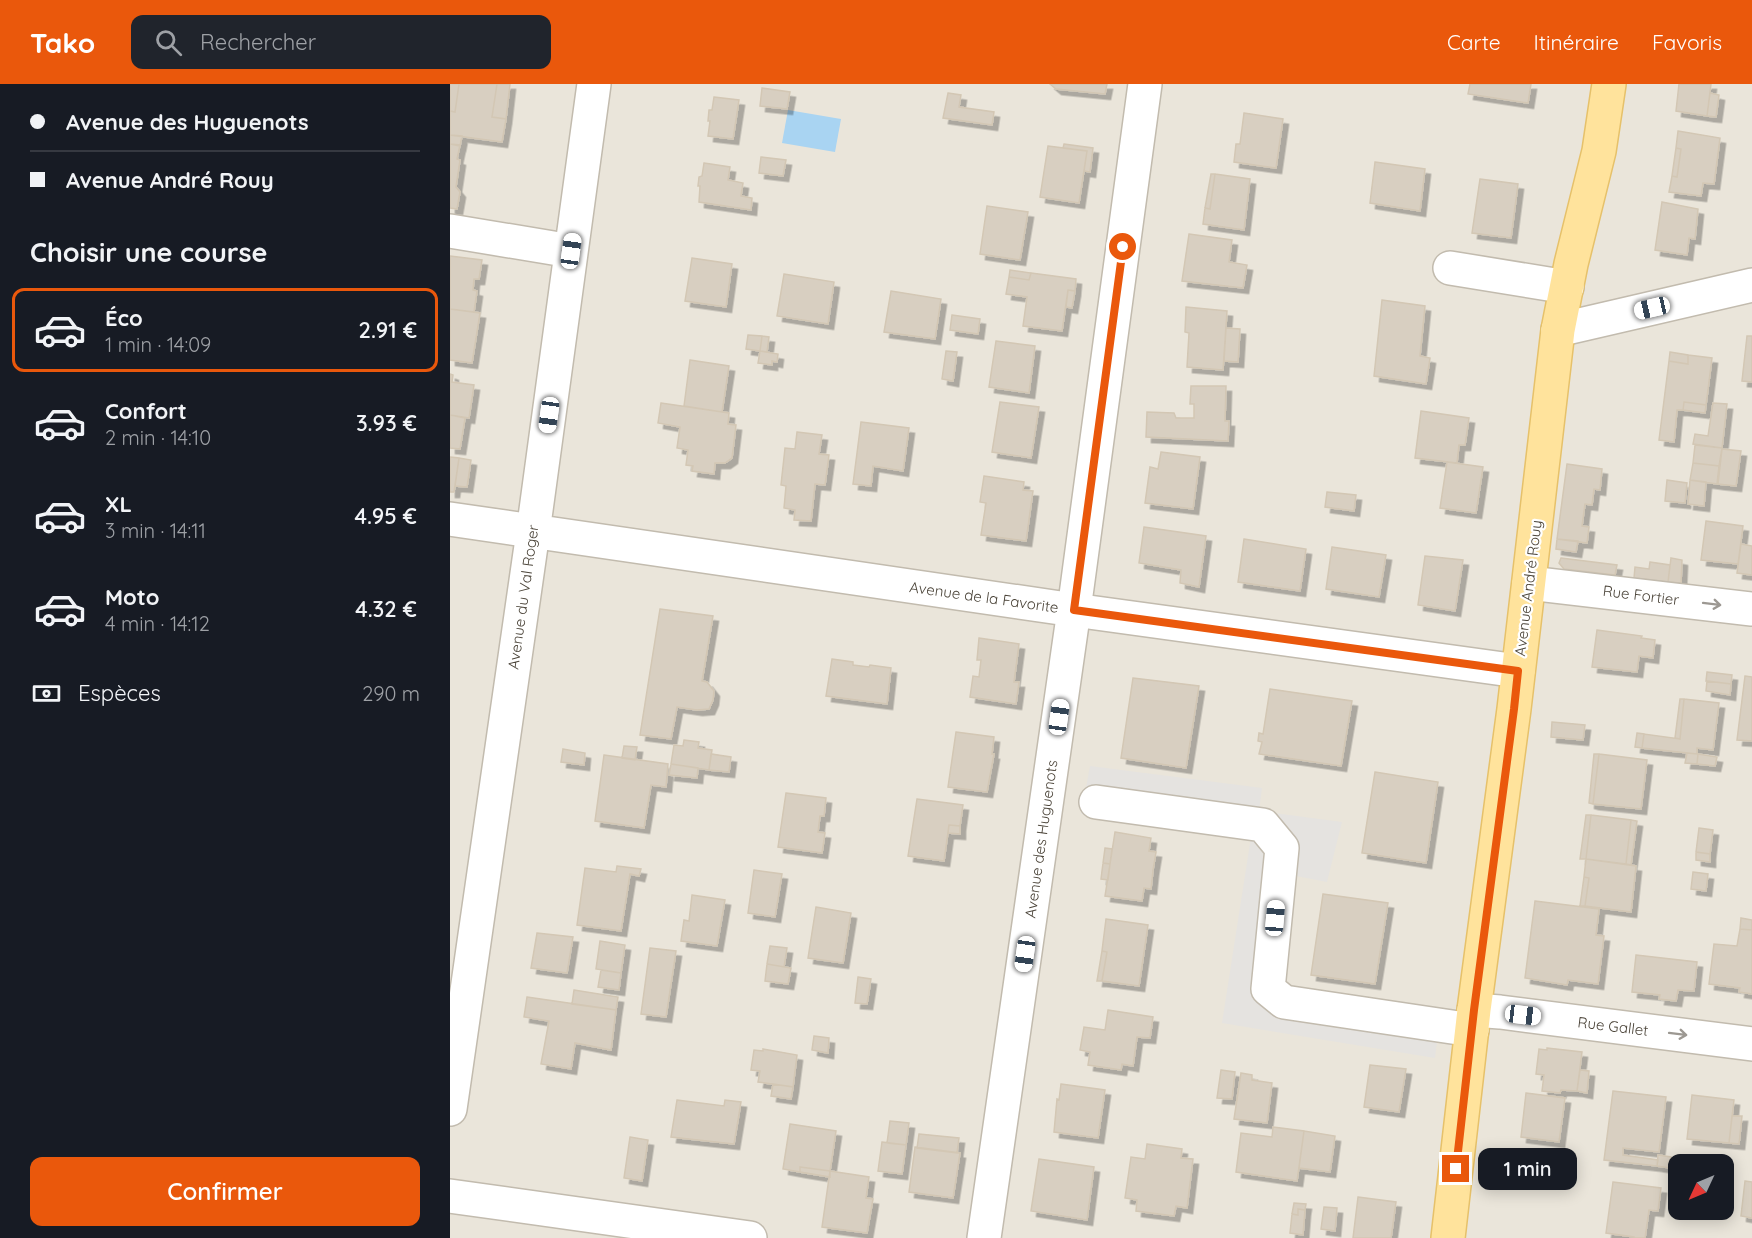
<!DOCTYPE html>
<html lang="fr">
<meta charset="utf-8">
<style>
:root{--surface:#171b24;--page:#20242c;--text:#f1f3f6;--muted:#9ea1a6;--line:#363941;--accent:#ea580c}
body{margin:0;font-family:Quicksand,sans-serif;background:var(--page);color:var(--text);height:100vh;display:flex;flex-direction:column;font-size:22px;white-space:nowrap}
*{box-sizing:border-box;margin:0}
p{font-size:20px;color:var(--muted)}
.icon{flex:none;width:33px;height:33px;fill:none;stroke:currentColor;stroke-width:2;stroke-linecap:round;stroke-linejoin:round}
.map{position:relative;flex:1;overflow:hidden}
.drawer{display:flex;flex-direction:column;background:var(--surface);width:450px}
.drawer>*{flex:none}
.hud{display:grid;align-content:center;height:132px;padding:0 30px;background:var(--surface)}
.needle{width:39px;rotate:226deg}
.buttons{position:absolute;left:1218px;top:1070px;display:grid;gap:12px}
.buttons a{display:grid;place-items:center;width:66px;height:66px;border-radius:12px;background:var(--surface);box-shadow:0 3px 15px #0003;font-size:30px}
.end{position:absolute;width:27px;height:27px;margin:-14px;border:8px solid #ea580c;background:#fff;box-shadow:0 0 0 3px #fff}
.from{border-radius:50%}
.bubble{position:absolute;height:42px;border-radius:12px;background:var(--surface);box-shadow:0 3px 15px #0003;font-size:20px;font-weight:600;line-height:42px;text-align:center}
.car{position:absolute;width:18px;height:36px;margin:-18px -9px;border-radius:8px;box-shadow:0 0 4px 2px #0007;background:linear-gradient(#fff 24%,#345 0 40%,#fff 0 76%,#345 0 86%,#fff 0)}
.hud b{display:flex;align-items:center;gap:21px;height:57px;font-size:22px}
.hud b+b{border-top:2px solid var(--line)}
.hud i{width:15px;height:15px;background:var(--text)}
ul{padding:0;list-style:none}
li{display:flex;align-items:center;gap:18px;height:84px;margin:0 12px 9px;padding:0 18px;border:3px solid transparent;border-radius:12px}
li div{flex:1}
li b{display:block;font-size:22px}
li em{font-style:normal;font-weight:600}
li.selected{border-color:var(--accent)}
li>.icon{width:54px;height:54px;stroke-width:1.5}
h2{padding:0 30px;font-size:27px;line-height:72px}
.pay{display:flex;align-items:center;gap:15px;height:66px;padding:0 30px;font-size:22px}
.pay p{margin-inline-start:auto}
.action{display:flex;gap:12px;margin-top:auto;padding:12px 30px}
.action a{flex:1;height:69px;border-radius:12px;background:var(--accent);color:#fff;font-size:24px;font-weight:600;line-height:69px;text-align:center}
header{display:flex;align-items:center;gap:36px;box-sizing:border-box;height:84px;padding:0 30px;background:var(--accent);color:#fff}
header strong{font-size:28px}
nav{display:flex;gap:33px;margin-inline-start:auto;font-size:21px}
.search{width:420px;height:54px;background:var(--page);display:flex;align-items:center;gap:15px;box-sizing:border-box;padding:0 21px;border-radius:12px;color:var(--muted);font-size:22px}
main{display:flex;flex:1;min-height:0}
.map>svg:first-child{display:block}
.residential{fill:#eae5da;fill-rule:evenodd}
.parking{fill:#e5e3e0}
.water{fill:#a9d4f2}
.building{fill:#d8cfc1;stroke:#d3c7b4;stroke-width:1.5;filter:url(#shadow)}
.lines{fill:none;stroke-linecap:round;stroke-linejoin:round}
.minor-casing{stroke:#c2bbae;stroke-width:36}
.major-casing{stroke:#e6c16a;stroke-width:36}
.minor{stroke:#fff;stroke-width:33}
.major{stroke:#ffe39c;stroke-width:33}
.oneway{stroke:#9c9892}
.route{stroke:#ea580c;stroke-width:8}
.labels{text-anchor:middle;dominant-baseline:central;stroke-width:4.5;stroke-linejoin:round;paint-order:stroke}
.street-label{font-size:15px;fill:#4b4439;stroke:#fff}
</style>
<header>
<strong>Tako</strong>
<div class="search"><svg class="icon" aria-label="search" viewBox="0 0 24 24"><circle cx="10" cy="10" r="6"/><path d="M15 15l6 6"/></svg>Rechercher</div>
<nav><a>Carte</a><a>Itinéraire</a><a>Favoris</a></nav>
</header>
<main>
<section class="drawer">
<div class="hud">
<b><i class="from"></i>Avenue des Huguenots</b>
<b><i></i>Avenue André Rouy</b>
</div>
<h2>Choisir une course</h2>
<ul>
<li class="selected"><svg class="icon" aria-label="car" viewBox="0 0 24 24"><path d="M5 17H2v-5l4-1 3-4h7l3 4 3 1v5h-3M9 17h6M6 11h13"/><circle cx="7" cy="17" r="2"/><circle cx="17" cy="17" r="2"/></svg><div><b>Éco</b><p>1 min · 14:09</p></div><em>2.91 €</em></li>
<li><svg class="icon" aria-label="car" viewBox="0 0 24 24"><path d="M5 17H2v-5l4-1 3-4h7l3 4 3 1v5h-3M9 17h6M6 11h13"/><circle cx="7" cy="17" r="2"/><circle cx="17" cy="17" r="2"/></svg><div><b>Confort</b><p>2 min · 14:10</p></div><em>3.93 €</em></li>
<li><svg class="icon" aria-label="car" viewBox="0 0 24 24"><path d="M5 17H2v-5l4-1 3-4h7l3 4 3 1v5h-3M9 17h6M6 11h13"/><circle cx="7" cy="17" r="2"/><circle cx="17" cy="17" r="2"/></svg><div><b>XL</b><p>3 min · 14:11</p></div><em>4.95 €</em></li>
<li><svg class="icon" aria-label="car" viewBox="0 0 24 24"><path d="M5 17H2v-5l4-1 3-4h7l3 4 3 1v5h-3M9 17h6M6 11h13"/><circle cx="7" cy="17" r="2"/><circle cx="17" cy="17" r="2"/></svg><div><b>Moto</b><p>4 min · 14:12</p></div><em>4.32 €</em></li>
</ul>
<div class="pay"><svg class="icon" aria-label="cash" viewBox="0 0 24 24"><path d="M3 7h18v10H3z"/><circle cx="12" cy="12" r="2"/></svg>Espèces<p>290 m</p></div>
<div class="action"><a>Confirmer</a></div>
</section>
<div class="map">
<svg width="1302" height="1154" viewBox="0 0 1302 1154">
<defs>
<filter id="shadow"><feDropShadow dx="5.5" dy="5.5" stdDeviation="0" flood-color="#0004"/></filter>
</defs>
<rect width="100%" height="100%" fill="#f6f3ec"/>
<path class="residential" d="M0 0H1302V1154H0ZM1228 1080H1274V1125H1228Z"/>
<path class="parking" d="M640 682 812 704 809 727 892 738 877 798 846 792 832 900 991 925 985 974 772 939 801 753 631 730Z"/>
<path class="water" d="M338 26 391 35 385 68 332 59Z"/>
<path class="building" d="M0 0H9L5 28 0 27Z
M9 0H47L42 33 56 35 52 58 0 51V27L5 28Z
M47 0H60L56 35 42 33Z
M600 0H657L655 10 606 5Z
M1020 0H1081L1078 19 1018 10Z
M1229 0H1261L1257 32 1226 27Z
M312 4 340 8 337 25 310 22Z
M498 9 511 11 509 23 544 28 542 41 493 34Z
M1260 9 1269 11 1266 33 1257 32Z
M264 13 289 16 283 55 258 52 260 37H258L259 26H262Z
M794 29 833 35 826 84 784 78 786 60H790Z
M1228 47 1270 54 1264 100 1253 99 1251 112 1219 108 1222 92 1227 93 1231 65 1226 64Z
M0 51 12 52 10 62 0 60Z
M0 60 10 61 7 75 10 76 6 103 10 108 7 125 0 124Z
M614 60 643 64 640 88 634 87 637 67 613 64Z
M598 62 637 67 629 119 590 113Z
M1226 64 1231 65 1227 93 1222 92Z
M311 73 336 76 333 92 309 89Z
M925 78 975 85 970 127 920 119Z
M254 79 280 83 278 96 293 99 291 112 302 114 301 126 249 118 250 102H248L249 93 252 92Z
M761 90H765L760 125 755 124Z
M765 90 800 95 794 146 753 140 755 124 760 125Z
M1030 95 1068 100 1061 154 1022 149Z
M1212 118 1248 125 1245 155 1239 154 1237 171 1205 166Z
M537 122 578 128 570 176 530 170Z
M739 150 782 156 779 178 797 181 793 204 732 197Z
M0 172 32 176 29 195H24L23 206 27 207 24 228 0 225Z
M242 174 282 180 276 223 235 217Z
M560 186 581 189 579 196 559 193Z
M581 189 626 195 625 207 618 206 612 247 573 242 577 213 556 210 559 193 579 196Z
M334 190 384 198 378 240 327 232Z
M618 206 625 207 622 224 616 223Z
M441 207 491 215 485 255 434 248Z
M932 216 975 222 970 272 980 274 976 300 924 292Z
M736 223 777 227 773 286 737 283 739 249 735 248Z
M0 225 30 229 22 279 0 276Z
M502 231 530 235 528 250 500 246Z
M776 244 790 245 788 278 774 277Z
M298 251 312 252 310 267 296 265Z
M312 252 319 253 317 268 310 267Z
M1297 252H1302V298L1292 297Z
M546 257 585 262 579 309 539 303Z
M310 267 328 270 327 278 322 277V281L308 279Z
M496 267 507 268 503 297 492 295Z
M1220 268 1238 271V280L1219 277Z
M1238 271 1262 274 1256 321 1234 318 1233 326H1227L1224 358 1209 356 1219 277 1238 280Z
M240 276 279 282 272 328 234 322Z
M0 290 3 291 2 298 24 301 19 334 0 331Z
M741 302H776L775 337H779L778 357 696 353 697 328 724 329 726 334H744V320H740Z
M550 318 589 323 581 374 542 368Z
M1234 318 1256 321 1255 329 1233 326Z
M211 319 279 329 278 340 286 341 282 374 275 379H265L264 390 242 387 243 382 236 381 238 366 227 364 230 343 208 339Z
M1263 319 1277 320 1272 364 1243 360 1245 350 1258 352Z
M971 327 1019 334 1015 361H1009L1007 379 965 374Z
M0 331 15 334 10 365 0 364Z
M411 338 459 344 453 387 423 382 421 402 403 400Z
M347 348 372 351 369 370 379 371 375 401 365 400 361 437 344 436 345 426 334 424 336 402 331 401 335 364 345 365Z
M1245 361 1272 364 1269 382 1243 379Z
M1272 365 1291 367 1286 402 1268 400Z
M711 368 750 373 743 425 695 419 700 383 708 385Z
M0 373 9 374 4 408H0Z
M9 374 21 376 17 403 5 402Z
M997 378 1033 383 1026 429 990 424Z
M1243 379 1269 382 1267 400 1240 396Z
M1117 380 1152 385 1150 406 1144 405 1142 421 1135 420 1132 442 1139 443 1137 459 1107 455Z
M534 392 574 398 573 406 583 407 576 457 531 451 536 419 530 418Z
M1217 396 1237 399 1235 419 1215 417Z
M1240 396 1256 398 1254 422 1238 420Z
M877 408 906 411 904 427 875 423Z
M1256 437 1293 442 1288 480 1251 476Z
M694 443 756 452 749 503 730 499 731 486 689 479Z
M794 455 856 465 850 507 788 498Z
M1107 455 1128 457 1126 468 1106 465Z
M1291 460 1302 462V491L1287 489Z
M882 463 936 471 929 513 876 505Z
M975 472 1013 476 1005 527 968 521Z
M1111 474 1167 481 1165 491 1114 485 1109 479Z
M1221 474 1232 476 1231 499 1218 498Z
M1200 478 1220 481 1218 498 1184 494 1185 483 1199 485Z
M210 525 263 532 252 597 257 598 264 607 263 616 259 625 247 626 227 623 221 655 190 651Z
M1147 546 1192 552 1191 554 1205 556 1203 574 1189 572 1187 588 1142 583Z
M529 554 569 560 564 598H569L566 620 520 613 523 592 529 593 531 576H527Z
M382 575 403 578V581L419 583 420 581 441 584 437 620 376 612Z
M1257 588 1282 591 1281 600 1256 597Z
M1295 592 1302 593V657L1287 656Z
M683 594 749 602 736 684 671 674Z
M1257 597 1281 600 1280 611 1256 607Z
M820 605 902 617 891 682 809 670 812 658 808 657 809 649 813 650Z
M1230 615H1234L1230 655 1225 654Z
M1234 615 1269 619 1263 666 1247 664V670L1192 664 1194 650 1230 655Z
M1102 638 1135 641 1133 656 1101 653Z
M506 648 544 653 542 670H544L537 708 498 703Z
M1187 649 1194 650 1192 664 1185 663Z
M234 656 249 658 248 664 262 666 259 686 221 680 224 661 233 662Z
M174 662 187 663 185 676 172 674Z
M113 665 135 669 134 681 111 678Z
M1237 669 1248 670 1247 680 1235 679Z
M261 670 281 673 279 688 259 686Z
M1144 670H1149L1143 720 1139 719Z
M1149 670 1197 676 1191 725 1143 720Z
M1248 670 1267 673 1265 682 1247 680Z
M154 671 218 680 216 703 201 701 194 744 145 737Z
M221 680 248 684 247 694 219 691Z
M925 688 988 698 976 779 912 769Z
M336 709 376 714 374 732H370L368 748 375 749 372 769 328 763Z
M467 715 513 721 510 742 499 741 494 777 458 772Z
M1136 731H1141L1136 775H1130Z
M1141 731 1181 736 1176 780 1136 775Z
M1181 736 1187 737 1181 781 1176 780Z
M499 741 510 742V750L498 749Z
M1249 744 1263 746 1260 770 1246 768Z
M665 748 701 754 699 767 706 768 703 786 701 805 694 804 692 817 655 812Z
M655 764 662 765 660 780 653 779Z
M1246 768 1260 770V778L1246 776Z
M1136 775 1186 782 1181 828 1135 822 1139 794 1134 793Z
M653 779 660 780 658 796 651 795Z
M167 782 191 785 189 792 180 790 171 847 127 841 135 784 166 788Z
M304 786 332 790 325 833 298 829Z
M1243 788 1258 790 1256 807 1241 805Z
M1134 793 1139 794 1135 822H1130Z
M873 810 938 819 925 900 861 891Z
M242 811 275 816 267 862 231 857 234 836 239 837Z
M1085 817 1149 825 1146 851 1154 852 1148 900 1118 896 1117 901 1075 894Z
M366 823 401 829 393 879 358 874Z
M1291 834 1302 836V846L1290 845Z
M656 835 698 841 689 902 652 897 657 868 652 867Z
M1290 845 1302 846V910L1289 908 1290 904 1259 900 1264 860 1287 862Z
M87 849 123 853 117 889 81 884Z
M150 857 175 861 171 889 146 885Z
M320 862 337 864 334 883 317 880Z
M200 864 226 867 216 933 191 930Z
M652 867 657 868 652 897H647Z
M1186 871 1247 878 1244 907 1228 906 1226 917 1209 915 1210 911 1182 908Z
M317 880 341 884 338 900 315 897Z
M151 886 171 889 169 906 148 903Z
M408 893 421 895 417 920 405 919Z
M124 906 168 913 166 926 122 920Z
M77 913 166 926 161 966 125 959 121 985 91 980 99 937 74 933Z
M658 926 703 933 700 954 687 953 683 982 672 980 671 986 638 981 640 968 630 966 634 943 655 946Z
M364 952 379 954 378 969 362 966Z
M1097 964 1132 968 1127 1007 1111 1006 1110 1009 1092 1007 1094 991 1086 990 1089 965 1097 966Z
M313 965 347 971 343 1003 308 998 310 987 301 986 304 966 313 967Z
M920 981 956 985 949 1028 914 1023Z
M771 986 785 988 782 1015 767 1014Z
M1130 986 1139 987 1137 1009 1127 1007Z
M791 989 802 991V996L822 999 817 1039 784 1035Z
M323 1000 343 1003 341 1015 321 1012Z
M611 1000 655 1006 648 1054 604 1048 607 1015 609 1016Z
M1163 1007 1216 1013 1209 1068 1173 1064V1071L1208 1076 1207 1082 1154 1076Z
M1076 1009 1115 1014 1109 1058 1071 1053Z
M1242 1011 1284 1016 1279 1059 1237 1055Z
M227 1016 274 1022 275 1016 291 1018 284 1060 221 1053Z
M1282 1032H1292L1289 1060 1279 1059Z
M440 1037 459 1039 456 1061 437 1059Z
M340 1040 386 1047 380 1087 350 1083V1088L333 1085Z
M823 1043 854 1047 847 1097 786 1088 791 1049 822 1053Z
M854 1047 885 1052 880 1088 849 1084Z
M469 1050 509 1054 507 1069 467 1064Z
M180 1053 198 1056 192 1097 174 1094Z
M432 1058 456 1061 452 1090 428 1087Z
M697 1060 732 1065 731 1074 743 1075 737 1124 726 1122 724 1132 686 1127 687 1116 675 1114 681 1073 695 1075Z
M465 1063 510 1069 503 1114 459 1108Z
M1208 1071 1221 1073 1220 1084 1207 1082Z
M589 1075 644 1083 637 1136 581 1127Z
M350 1083 380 1087V1093L350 1088Z
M380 1087 419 1093 416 1114 423 1115 417 1149 372 1143Z
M1295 1097 1302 1098V1134L1291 1132Z
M1163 1098 1211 1104 1208 1127 1199 1126 1195 1154H1184V1153L1156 1149Z
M908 1113 946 1118 941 1154H903Z
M844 1119 856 1120 855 1126 848 1125V1131L842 1130Z
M874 1123 887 1124 885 1147 871 1145Z
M848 1125 855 1126 853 1151 840 1149 842 1130 848 1131Z"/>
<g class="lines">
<g class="minor-casing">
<path id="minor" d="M0 147 121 167
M1000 184 1117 203
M1108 246 1302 201
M0 435 624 526 1068 587
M1079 499 1302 525
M646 718 813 741 832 764 818 905 834 918 1022 946
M1024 926 1050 928 1302 960
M0 1025 83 448 144 0
M0 1112 300 1154
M534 1154 624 526 695 0"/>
</g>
<g class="major-casing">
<path id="major" d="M998 1154 1024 926 1064 625 1108 246 1121 180 1149 67 1159 0"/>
</g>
<use href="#minor" class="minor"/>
<use href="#major" class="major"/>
</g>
<defs><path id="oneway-shaft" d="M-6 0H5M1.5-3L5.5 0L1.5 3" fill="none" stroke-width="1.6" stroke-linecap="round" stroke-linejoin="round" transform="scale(1.5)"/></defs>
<g class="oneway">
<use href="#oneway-shaft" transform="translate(1262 520) rotate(7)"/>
<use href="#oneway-shaft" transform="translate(1228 950) rotate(7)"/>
</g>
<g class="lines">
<path class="route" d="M673 163 624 526 1068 587 1064 625 1024 926 1006 1085"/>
</g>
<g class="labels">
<g class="street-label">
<text transform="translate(1078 504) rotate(-83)">Avenue André Rouy</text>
<text transform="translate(1191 511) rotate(7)">Rue Fortier</text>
<text transform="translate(73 513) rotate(-82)">Avenue du Val Roger</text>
<text transform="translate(534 513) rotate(8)">Avenue de la Favorite</text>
<text transform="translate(591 755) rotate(-82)">Avenue des Huguenots</text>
<text transform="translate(1163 942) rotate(7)">Rue Gallet</text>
</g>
</g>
</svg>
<div class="buttons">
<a><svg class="needle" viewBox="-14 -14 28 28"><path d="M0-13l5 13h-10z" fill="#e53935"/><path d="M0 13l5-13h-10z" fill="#9ea1a6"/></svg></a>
</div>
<i class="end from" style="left:673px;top:163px"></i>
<i class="end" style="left:1006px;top:1085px"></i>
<div class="bubble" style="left:1028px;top:1064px;width:99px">1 min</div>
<i class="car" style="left:121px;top:167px;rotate:8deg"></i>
<i class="car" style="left:1202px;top:224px;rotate:257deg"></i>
<i class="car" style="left:99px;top:331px;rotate:188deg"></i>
<i class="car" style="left:609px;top:633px;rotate:8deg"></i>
<i class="car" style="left:825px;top:834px;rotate:5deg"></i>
<i class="car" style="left:575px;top:870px;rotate:188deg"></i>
<i class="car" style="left:1073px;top:931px;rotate:97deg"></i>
</div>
</main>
